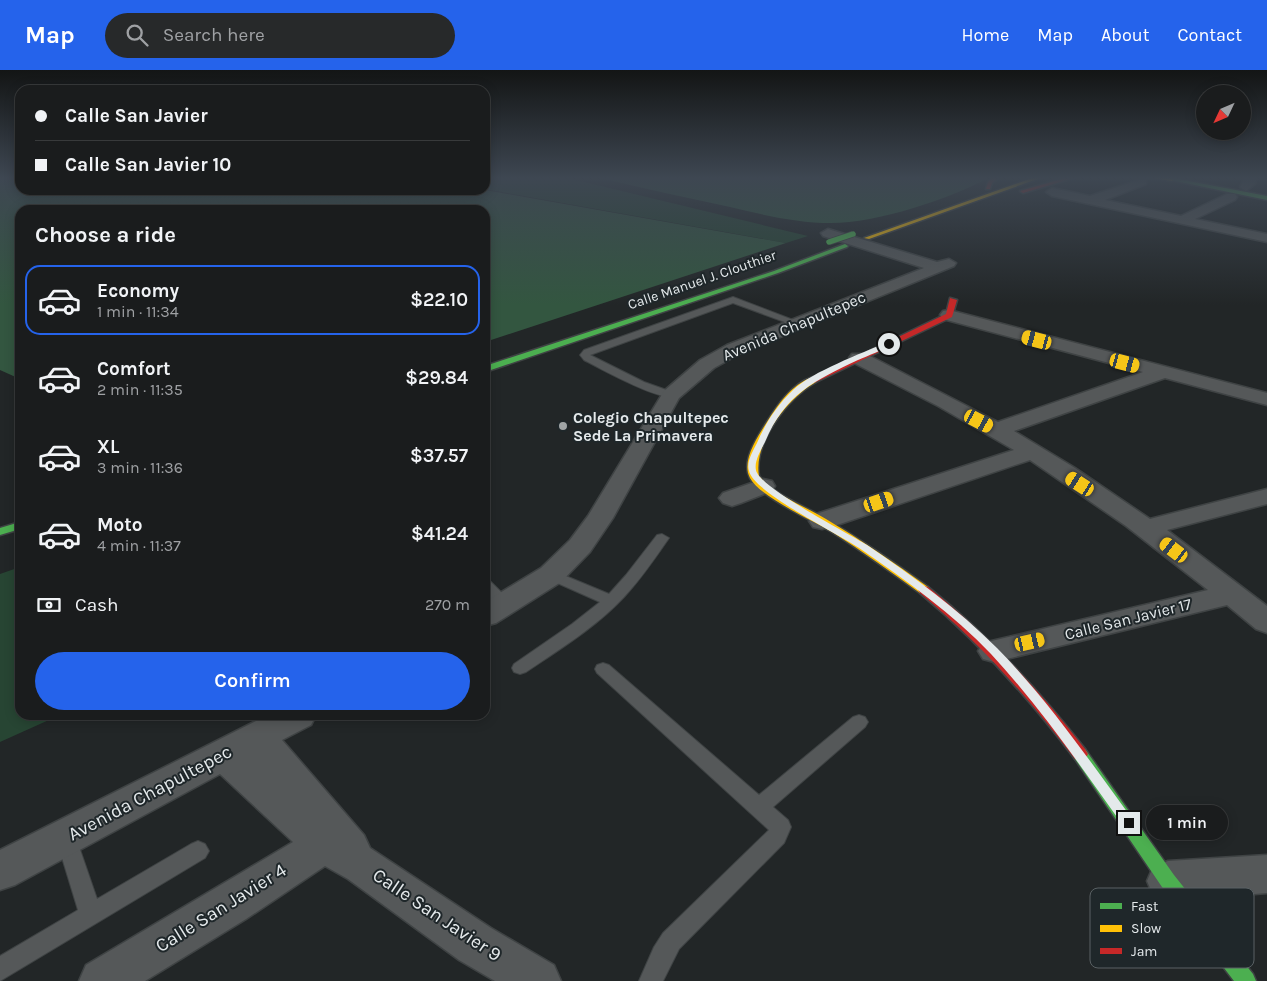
<!DOCTYPE html>
<meta charset="utf-8">
<style>
:root{--surface:#1a1c1d;--page:#27292a;--text:#f1f3f6;--muted:#9fa1a4;--line:#383a3b;--accent:#2563eb}
body{margin:0;font-family:Karla,sans-serif;background:var(--page);color:var(--text);height:100vh;display:flex;flex-direction:column;font-size:19px;white-space:nowrap}
*{box-sizing:border-box;margin:0}
p{font-size:16px;color:var(--muted)}
.icon{flex:none;width:28px;height:28px;fill:none;stroke:currentColor;stroke-width:2;stroke-linecap:round;stroke-linejoin:round}
.map{position:relative;flex:1;overflow:hidden}
.sheet{position:absolute;left:15px;top:135px;width:475px;height:515px;display:flex;flex-direction:column;background:var(--surface);border-radius:15px;box-shadow:0 2px 12px #0003,0 0 0 1px var(--line)}
.sheet>*{flex:none}
.guide{position:absolute;left:15px;top:15px;width:475px;height:110px;border-radius:15px;box-shadow:0 2px 12px #0003,0 0 0 1px var(--line);display:grid;align-content:center;height:110px;padding:0 20px;background:var(--surface)}
.needle{width:32px;rotate:226deg}
.controls{position:absolute;left:1196px;top:15px;display:grid;gap:10px}
.controls a{display:grid;place-items:center;width:55px;height:55px;border-radius:50%;background:var(--surface);box-shadow:0 2px 12px #0003,0 0 0 1px var(--line);font-size:25px}
.end{position:absolute;width:22px;height:22px;margin:-11px;border:6px solid #e4e9eb;background:#111;box-shadow:0 0 0 2px #111}
.from{border-radius:50%}
.bubble{position:absolute;height:35px;border-radius:18px;background:var(--surface);box-shadow:0 2px 12px #0003,0 0 0 1px var(--line);font-size:16px;font-weight:600;line-height:35px;text-align:center}
.car{position:absolute;width:15px;height:30px;margin:-15px -8px;border-radius:6px;box-shadow:0 0 4px 1px #0007;background:linear-gradient(#f5c518 24%,#345 0 40%,#f5c518 0 76%,#345 0 86%,#f5c518 0)}
.guide b{display:flex;align-items:center;gap:18px;height:48px;font-size:19px}
.guide b+b{border-top:1px solid var(--line)}
.guide i{width:12px;height:12px;background:var(--text)}
ul{padding:0;list-style:none}
li{display:flex;align-items:center;gap:15px;height:70px;margin:0 10px 8px;padding:0 10px;border:2px solid transparent;border-radius:15px}
li div{flex:1}
li b{display:block;font-size:19px}
li em{font-style:normal;font-weight:600}
li.selected{border-color:var(--accent)}
li>.icon{width:45px;height:45px;stroke-width:1.5}
h2{padding:0 20px;font-size:22px;line-height:60px}
.pay{display:flex;align-items:center;gap:12px;height:55px;padding:0 20px;font-size:19px}
.pay p{margin-inline-start:auto}
.button{display:flex;gap:10px;margin-top:auto;padding:10px 20px}
.button a{flex:1;height:58px;border-radius:30px;background:var(--accent);color:#fff;font-size:20px;font-weight:600;line-height:58px;text-align:center}
header{display:flex;align-items:center;gap:30px;box-sizing:border-box;height:70px;padding:0 25px;background:var(--accent);color:#fff}
header strong{font-size:24px}
nav{display:flex;gap:28px;margin-inline-start:auto;font-size:18px}
.search{width:350px;height:45px;background:var(--page);display:flex;align-items:center;gap:12px;box-sizing:border-box;padding:0 18px;border-radius:28px;color:var(--muted);font-size:19px}
.map>svg:first-child{display:block}
.green{fill:#274533}
.forest{fill:#335640}
.lines{fill:none;stroke-linecap:round;stroke-linejoin:round}
.lane-casing{stroke:#3f4344;stroke-width:2}
.street-casing{stroke:#3f4344;stroke-width:3}
.fast-casing{stroke:#3f4344;stroke-width:3}
.slow-casing{stroke:#3f4344;stroke-width:3}
.jam-casing{stroke:#3f4344;stroke-width:3}
.lane{fill:#555859;fill-rule:evenodd}
.street{fill:#555859;fill-rule:evenodd}
.fast{fill:#4caf50;fill-rule:evenodd}
.slow{fill:#ffc107;fill-rule:evenodd}
.jam{fill:#c62828;fill-rule:evenodd}
.fast-bridge-casing{stroke:#3f4344;stroke-width:7;stroke-linecap:butt}
.fast-bridge{stroke:#4caf50;stroke-width:5.5}
.route{fill:#e4e9eb}
.poi-dot{fill:#a0a5a6;stroke:#1f272a;stroke-width:2}
.labels{text-anchor:middle;dominant-baseline:central;stroke-width:4;stroke-linejoin:round;paint-order:stroke}
.far-street-label{font-size:14px;fill:#e4e9eb;stroke:#1f272a}
.street-label{font-size:16px;fill:#e4e9eb;stroke:#1f272a}
.poi-label{font-size:16px;font-weight:bold;fill:#e4e9eb;stroke:#1f272a;text-anchor:start}
.near-street-label{font-size:19px;fill:#e4e9eb;stroke:#1f272a}
.key{fill:#1f272a;stroke:#5a6164;stroke-width:1}
.key-label{font-size:14px;fill:#e4e9eb}
</style>
<header>
<strong>Map</strong>
<div class="search"><svg class="icon" aria-label="search" viewBox="0 0 24 24"><circle cx="10" cy="10" r="6"/><path d="M15 15l6 6"/></svg>Search here</div>
<nav><a>Home</a><a>Map</a><a>About</a><a>Contact</a></nav>
</header>
<div class="map">
<svg width="1267" height="911" viewBox="0 0 1267 911">
<rect width="100%" height="100%" fill="#222627"/>
<path class="green" d="M568 107V108L808 166 786 173 485 119V107Z
M20 497V645H60L0 672V504Z"/>
<path class="forest" d="M0 107H20V120H485L786 173 485 272V140H20V309L0 300Z
M990 107C950 129 877 153 831 153 797 153 763 145 730 137 687 128 643 118 600 108Z"/>
<g class="lines">
<g class="lane-casing">
<path id="lane" d="M733 227 801 253 793 255 733 233 590 285 644 312 675 323V327C659 331 601 299 584 290L580 285 584 280Z
M662 464 669 468C655 488 641 509 624 527 596 557 560 579 526 602L520 604 514 602 512 598 514 594 572 554 600 532 546 508 544 505 546 502H556L609 524 626 505 657 465Z
M485 510 490 511 510 531 513 535 510 539H500L485 524Z
M603 593 609 595 759 725 853 647 859 645 865 647 868 652 865 657 773 737 788 750 791 757 784 773 679 879 663 911H639L654 877 663 863 769 760 597 603 595 599 597 595Z
M66 759 73 761 76 768 97 829 191 774 198 771 205 774 209 781 205 788 0 911V886L78 840 56 768 59 761Z"/>
</g>
<g class="street-casing">
<path id="street" d="M1245 107H1257L1255 114 1246 121 1240 117Z
M1142 109 1146 110V114L1105 130 1181 146 1227 124H1235L1237 127 1235 130 1195 149 1267 164V172L1052 126 1046 122 1052 118 1090 126Z
M828 159 937 192 949 189 956 193 954 196 741 283 714 298 679 328 613 448 590 482 561 512 496 553 485 556V532L541 498 570 470 588 446 664 321 700 290 727 275 924 198 823 166 821 163Z
M949 240 1267 323V335L1165 308 1014 361 1075 398 1150 449 1267 419V434L1167 460 1267 536V563L1256 559 1227 535 994 592 983 589 978 581 983 573 1208 520 1126 456 1030 390 831 457 822 459 813 457 809 451 813 445 1014 380 938 336 852 292 849 288 852 284H866L998 352 1143 302 943 249 940 245 943 241Z
M763 409 772 411 775 416 772 421 741 433 732 436 723 433 719 428 723 423Z
M268 645H316L311 655 282 670 364 765 370 778 491 858 554 895 561 911H495L459 890 348 809 325 796 246 849 145 911H79L86 895 293 772 220 704 15 815 0 820V780Z
M1267 785V823L1168 831 1153 825 1147 811 1153 797 1168 791Z"/>
</g>
<g class="fast-casing">
<path id="fast" d="M1168 107 1267 126V130L1156 107Z
M845 174 848 176 847 177 778 203 485 302V296L774 201Z
M20 452V459L0 465V458Z
M1080 678 1085 679 1174 805 1253 904 1256 911H1234L1162 817 1075 689 1072 684 1075 679Z"/>
</g>
<g class="slow-casing">
<path id="slow" d="M1035 107H1043L869 169 864 168Z
M1164 107 1174 110 1172 111 1146 107Z
M813 307 817 310 816 312C788 328 753 372 759 406 775 426 805 436 826 449 861 470 895 493 928 517L930 520 928 523H920C891 502 862 481 832 462 812 450 760 427 750 408 741 392 757 368 765 355 777 336 791 314 813 307Z"/>
</g>
<g class="jam-casing">
<path id="jam" d="M993 107H999L992 113 990 119H986L988 112Z
M1068 107H1077L1023 123 1020 121Z
M950 228 957 230 952 247 816 312 813 313 809 310 946 244Z
M924 516 928 517C988 565 1038 619 1085 679L1088 684 1085 689 1080 690 1075 689C1028 627 979 572 920 523L918 520 920 517Z"/>
</g>
<use href="#lane" class="lane"/>
<use href="#street" class="street"/>
<use href="#fast" class="fast"/>
<use href="#slow" class="slow"/>
<use href="#jam" class="jam"/>
<g class="fast-bridge-casing">
<path id="fast-bridge" d="M829 172 853 164"/>
</g>
<use href="#fast-bridge" class="fast-bridge"/>
</g>
<linearGradient id="sky" x2="0" y2="1"><stop stop-color="#131515"/><stop offset="0.46" stop-color="#3e4752"/><stop offset="1" stop-color="#3e4752" stop-opacity="0"/></linearGradient>
<rect width="1267" height="235" fill="url(#sky)"/>
<path class="route" d="M887 272 892 274C882 281 869 285 858 290 814 311 785 324 765 372 761 380 754 391 756 400 758 417 848 463 867 475 913 506 958 539 997 578 1048 630 1090 691 1133 750L1135 753 1133 757H1124C1082 698 1041 638 991 584 953 544 907 511 862 480 841 465 754 423 749 401 746 392 753 381 757 373 765 354 777 335 793 320 813 301 861 284 887 272Z"/>
<circle class="poi-dot" cx="563" cy="356" r="5"/>
<g class="labels">
<g class="far-street-label">
<text transform="translate(702 210) rotate(-19)">Calle Manuel J. Clouthier</text>
</g>
<g class="street-label">
<text transform="translate(794 256) rotate(-23)">Avenida Chapultepec</text>
<text transform="translate(1128 549) rotate(-14)">Calle San Javier 17</text>
</g>
<g class="poi-label">
<text x="573" y="347">Colegio Chapultepec<tspan x="573" dy="18">Sede La Primavera</tspan></text>
</g>
<g class="near-street-label">
<text transform="translate(150 723) rotate(-28)">Avenida Chapultepec</text>
<text transform="translate(221 838) rotate(-32)">Calle San Javier 4</text>
<text transform="translate(437 845) rotate(34)">Calle San Javier 9</text>
</g>
</g>
<rect x="1090" y="818" width="164" height="80" rx="8" class="key"/>
<rect x="1100" y="833" width="22" height="6" fill="#4caf50"/>
<rect x="1100" y="855" width="22" height="7" fill="#ffc107"/>
<rect x="1100" y="878" width="22" height="6" fill="#c62828"/>
<g class="key-label">
<text x="1131" y="841">Fast</text>
<text x="1131" y="863">Slow</text>
<text x="1131" y="886">Jam</text>
</g>
</svg>
<div class="controls">
<a><svg class="needle" viewBox="-14 -14 28 28"><path d="M0-13l5 13h-10z" fill="#e53935"/><path d="M0 13l5-13h-10z" fill="#9fa1a4"/></svg></a>
</div>
<i class="end from" style="left:889px;top:274px"></i>
<i class="end" style="left:1129px;top:753px"></i>
<div class="bubble" style="left:1146px;top:735px;width:82px">1 min</div>
<i class="car" style="left:1037px;top:270px;rotate:285deg"></i>
<i class="car" style="left:1125px;top:293px;rotate:105deg"></i>
<i class="car" style="left:979px;top:351px;rotate:118deg"></i>
<i class="car" style="left:1080px;top:414px;rotate:303deg"></i>
<i class="car" style="left:879px;top:432px;rotate:71deg"></i>
<i class="car" style="left:1174px;top:480px;rotate:307deg"></i>
<i class="car" style="left:1030px;top:572px;rotate:77deg"></i>
<div class="guide">
<b><i class="from"></i>Calle San Javier</b>
<b><i></i>Calle San Javier 10</b>
</div>
<section class="sheet">
<h2>Choose a ride</h2>
<ul>
<li class="selected"><svg class="icon" aria-label="car" viewBox="0 0 24 24"><path d="M5 17H2v-5l4-1 3-4h7l3 4 3 1v5h-3M9 17h6M6 11h13"/><circle cx="7" cy="17" r="2"/><circle cx="17" cy="17" r="2"/></svg><div><b>Economy</b><p>1 min · 11:34</p></div><em>$22.10</em></li>
<li><svg class="icon" aria-label="car" viewBox="0 0 24 24"><path d="M5 17H2v-5l4-1 3-4h7l3 4 3 1v5h-3M9 17h6M6 11h13"/><circle cx="7" cy="17" r="2"/><circle cx="17" cy="17" r="2"/></svg><div><b>Comfort</b><p>2 min · 11:35</p></div><em>$29.84</em></li>
<li><svg class="icon" aria-label="car" viewBox="0 0 24 24"><path d="M5 17H2v-5l4-1 3-4h7l3 4 3 1v5h-3M9 17h6M6 11h13"/><circle cx="7" cy="17" r="2"/><circle cx="17" cy="17" r="2"/></svg><div><b>XL</b><p>3 min · 11:36</p></div><em>$37.57</em></li>
<li><svg class="icon" aria-label="car" viewBox="0 0 24 24"><path d="M5 17H2v-5l4-1 3-4h7l3 4 3 1v5h-3M9 17h6M6 11h13"/><circle cx="7" cy="17" r="2"/><circle cx="17" cy="17" r="2"/></svg><div><b>Moto</b><p>4 min · 11:37</p></div><em>$41.24</em></li>
</ul>
<div class="pay"><svg class="icon" aria-label="cash" viewBox="0 0 24 24"><path d="M3 7h18v10H3z"/><circle cx="12" cy="12" r="2"/></svg>Cash<p>270 m</p></div>
<div class="button"><a>Confirm</a></div>
</section>
</div>
